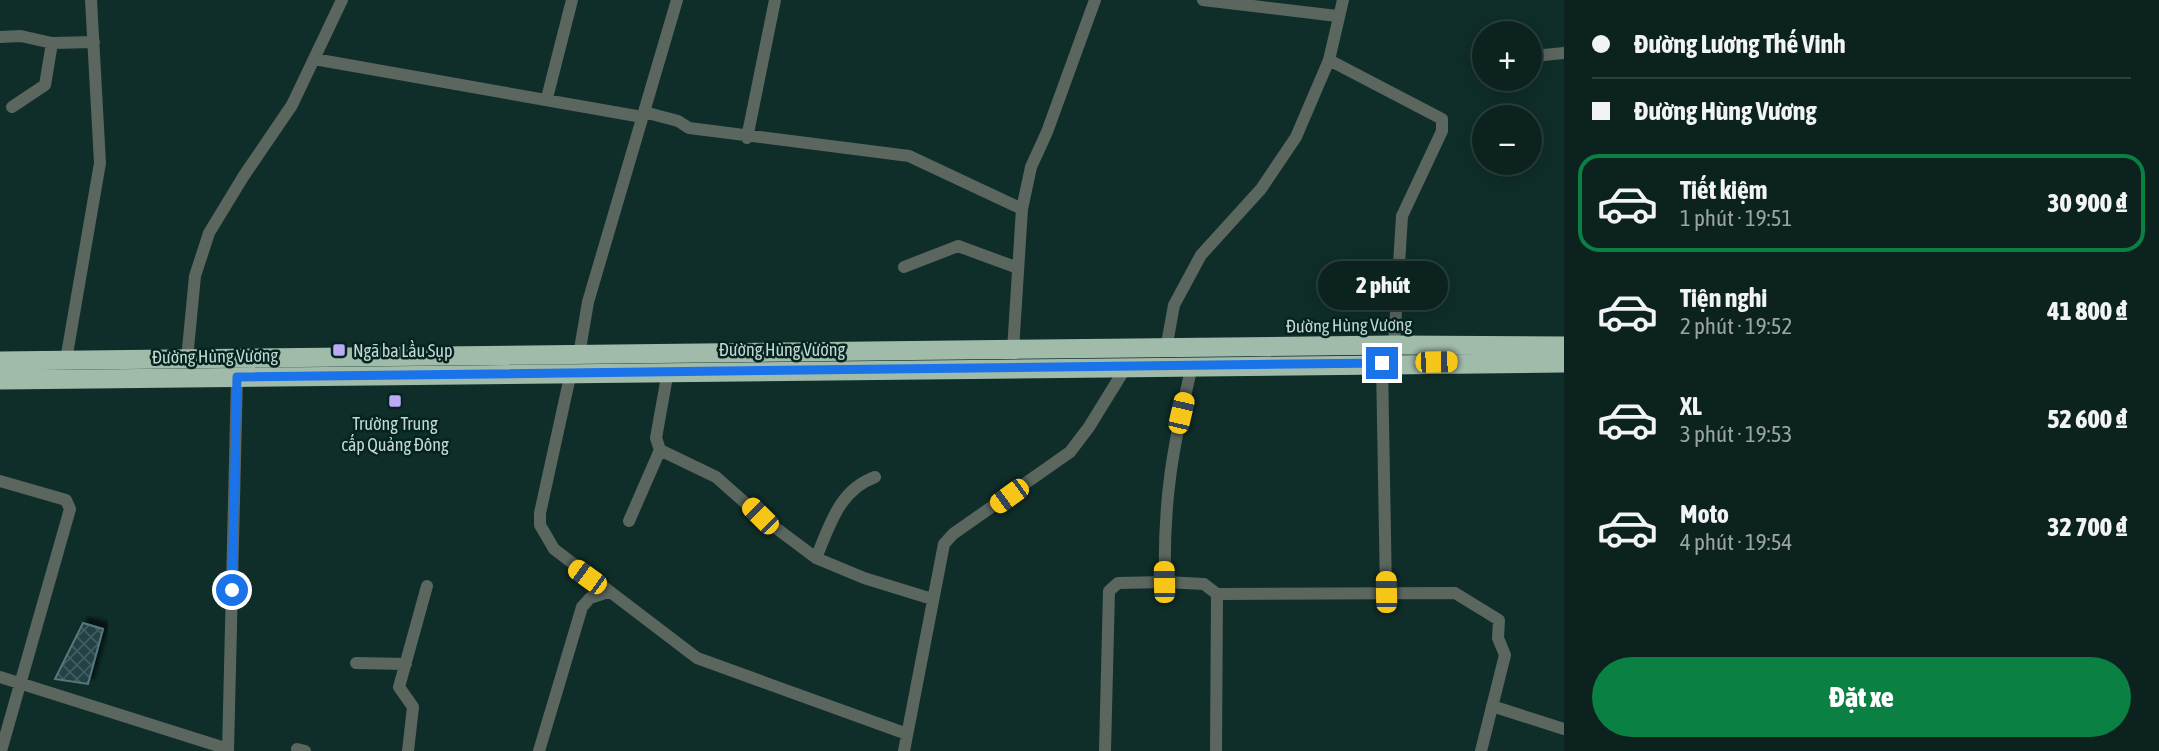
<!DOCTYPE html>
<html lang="vi">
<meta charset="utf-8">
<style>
:root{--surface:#0b221f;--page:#142a28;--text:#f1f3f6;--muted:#9aa4a4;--line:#2b3f3d;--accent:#0b8043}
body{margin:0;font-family:"Asap Condensed",sans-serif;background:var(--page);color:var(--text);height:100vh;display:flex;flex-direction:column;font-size:26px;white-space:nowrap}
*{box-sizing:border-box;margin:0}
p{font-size:23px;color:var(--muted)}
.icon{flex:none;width:38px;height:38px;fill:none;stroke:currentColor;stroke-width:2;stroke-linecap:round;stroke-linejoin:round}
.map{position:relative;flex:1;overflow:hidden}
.sheet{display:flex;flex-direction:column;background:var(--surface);width:595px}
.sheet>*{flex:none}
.hud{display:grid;align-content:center;height:154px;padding:0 28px;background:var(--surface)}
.buttons{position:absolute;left:1472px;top:21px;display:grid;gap:14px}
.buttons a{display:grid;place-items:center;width:70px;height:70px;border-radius:50%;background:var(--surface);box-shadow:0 4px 18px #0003,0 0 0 2px var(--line);font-size:35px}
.end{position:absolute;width:32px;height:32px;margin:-16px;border:9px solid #1a73e8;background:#fff;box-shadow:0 0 0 4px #fff}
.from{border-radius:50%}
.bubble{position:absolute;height:49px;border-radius:24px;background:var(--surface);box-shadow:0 4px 18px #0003,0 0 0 2px var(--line);font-size:23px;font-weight:800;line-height:49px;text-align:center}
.car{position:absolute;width:21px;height:42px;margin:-21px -10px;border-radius:9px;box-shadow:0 0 5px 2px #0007;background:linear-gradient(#f5c518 24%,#345 0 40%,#f5c518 0 76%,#345 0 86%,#f5c518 0)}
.hud b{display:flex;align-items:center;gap:24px;height:66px;font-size:26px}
.hud b+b{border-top:2px solid var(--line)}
.hud i{width:18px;height:18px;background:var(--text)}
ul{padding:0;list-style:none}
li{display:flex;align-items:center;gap:21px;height:98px;margin:0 14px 10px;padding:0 14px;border:4px solid transparent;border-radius:21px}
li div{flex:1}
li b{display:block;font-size:26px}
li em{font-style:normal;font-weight:800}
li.active{border-color:var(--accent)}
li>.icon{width:63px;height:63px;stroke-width:1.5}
.action{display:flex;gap:14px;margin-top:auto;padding:14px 28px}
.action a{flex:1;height:80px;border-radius:42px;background:var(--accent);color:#fff;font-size:28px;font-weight:800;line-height:80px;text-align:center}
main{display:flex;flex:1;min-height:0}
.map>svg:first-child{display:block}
.building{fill:url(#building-cross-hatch);stroke:#57787c;stroke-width:2;filter:url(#shadow)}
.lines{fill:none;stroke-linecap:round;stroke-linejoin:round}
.minor{stroke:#5b665f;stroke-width:12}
.highway{stroke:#a0bbaa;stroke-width:19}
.route{stroke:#1a73e8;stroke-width:9}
.poi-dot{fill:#bea9f5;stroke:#042420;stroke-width:2.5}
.labels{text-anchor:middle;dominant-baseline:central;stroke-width:5;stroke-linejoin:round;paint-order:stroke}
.street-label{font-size:18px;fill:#c6d7d3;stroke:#042420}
.poi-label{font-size:18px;fill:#c6d7d3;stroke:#042420;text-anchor:start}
</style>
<main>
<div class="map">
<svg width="1564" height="751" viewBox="0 0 1564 751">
<defs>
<pattern id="building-cross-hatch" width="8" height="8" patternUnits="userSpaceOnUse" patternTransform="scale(1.75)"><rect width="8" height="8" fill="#224246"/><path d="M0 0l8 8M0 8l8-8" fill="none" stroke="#415d60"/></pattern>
<filter id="shadow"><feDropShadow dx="5.5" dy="-5.5" stdDeviation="2" flood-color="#0009"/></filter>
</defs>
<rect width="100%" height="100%" fill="#0f2e29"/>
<path class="building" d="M83 623 103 629 88 684 55 679Z"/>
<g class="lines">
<path class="minor" d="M1203 0 1337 16
M0 37 21 36 52 43
M1534 56 1564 53
M314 59 642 117
M1329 60 1442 119V131L1402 216 1394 345
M547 98 572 0
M12 107 45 85 52 43 94 42
M644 112 678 121 689 128 909 156 1022 209
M747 138 775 0
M904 267 958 246 1018 268
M1166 349 1174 305 1201 255 1261 189 1296 137 1329 60 1343 0
M1013 350 1022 209 1031 167 1047 132 1095 0
M579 355 588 302 677 0
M187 359 195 276 209 233 243 177 292 105 342 0
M66 360 100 163 91 0
M1382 363 1386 592
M1192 366C1173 445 1163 500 1165 582L1204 584 1217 594 1216 751
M668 371 656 438 660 450 716 477 760 516 816 558 864 578 932 599
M571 372 540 513V525L554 549 697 658 907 734
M0 481 66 500 70 509 1 751
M629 521 660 450
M816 558C830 525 839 490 875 477
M1217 594 1455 593 1499 620 1498 638 1505 655 1481 751
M356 663 406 664
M0 677 228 749
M1492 706 1564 729
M297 749 305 751
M228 751 237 377
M408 751 413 707 399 687 427 586
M539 751 582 607 590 598 608 592
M904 751 944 544 953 534 1070 452 1089 427 1126 367
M1105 751 1109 591 1118 583 1165 582"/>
<path class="highway" d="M0 361 1394 345 1564 346
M0 380 1564 363"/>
</g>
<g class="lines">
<path class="route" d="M232 590 237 377 1382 363"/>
</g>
<g class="poi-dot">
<rect x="332" y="343" width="14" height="14" rx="3.5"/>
<rect x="388" y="394" width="14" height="14" rx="3.5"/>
</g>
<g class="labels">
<g class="street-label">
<text transform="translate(1349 325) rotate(-1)">Đường Hùng Vương</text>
<text x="782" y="349">Đường Hùng Vương</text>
<text transform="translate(215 356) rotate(-1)">Đường Hùng Vương</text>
</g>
<g class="poi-label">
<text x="353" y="350">Ngã ba Lầu Sụp</text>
<text x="395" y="423" text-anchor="middle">Trường Trung<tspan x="395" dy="21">cấp Quảng Đông</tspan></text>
</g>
</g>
</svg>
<div class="buttons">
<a>+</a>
<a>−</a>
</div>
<i class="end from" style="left:232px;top:590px"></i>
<i class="end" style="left:1382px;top:363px"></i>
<div class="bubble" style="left:1318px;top:261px;width:130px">2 phút</div>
<i class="car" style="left:1436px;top:362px;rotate:89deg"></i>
<i class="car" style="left:1181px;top:413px;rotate:13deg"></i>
<i class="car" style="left:1009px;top:496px;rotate:234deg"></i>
<i class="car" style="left:760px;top:516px;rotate:315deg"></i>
<i class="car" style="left:587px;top:577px;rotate:306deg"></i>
<i class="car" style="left:1164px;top:582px;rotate:359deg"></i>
<i class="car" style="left:1386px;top:592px;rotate:359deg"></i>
</div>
<section class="sheet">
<div class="hud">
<b><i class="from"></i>Đường Lương Thế Vinh</b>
<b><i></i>Đường Hùng Vương</b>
</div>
<ul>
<li class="active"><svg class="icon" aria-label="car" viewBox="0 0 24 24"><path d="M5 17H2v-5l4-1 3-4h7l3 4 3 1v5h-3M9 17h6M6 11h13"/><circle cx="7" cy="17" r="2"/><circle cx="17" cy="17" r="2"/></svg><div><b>Tiết kiệm</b><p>1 phút · 19:51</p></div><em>30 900 ₫</em></li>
<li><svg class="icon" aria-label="car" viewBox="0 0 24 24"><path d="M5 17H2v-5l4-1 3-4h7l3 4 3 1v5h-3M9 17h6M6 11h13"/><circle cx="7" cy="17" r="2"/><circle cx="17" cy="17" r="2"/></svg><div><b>Tiện nghi</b><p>2 phút · 19:52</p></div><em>41 800 ₫</em></li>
<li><svg class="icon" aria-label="car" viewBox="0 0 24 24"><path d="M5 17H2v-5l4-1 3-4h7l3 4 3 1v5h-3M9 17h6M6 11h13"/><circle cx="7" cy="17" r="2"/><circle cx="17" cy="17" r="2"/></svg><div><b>XL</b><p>3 phút · 19:53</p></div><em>52 600 ₫</em></li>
<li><svg class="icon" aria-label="car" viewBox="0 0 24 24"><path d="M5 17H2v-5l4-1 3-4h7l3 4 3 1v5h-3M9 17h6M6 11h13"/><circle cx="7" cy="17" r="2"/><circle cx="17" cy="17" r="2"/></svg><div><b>Moto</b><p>4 phút · 19:54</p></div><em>32 700 ₫</em></li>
</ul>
<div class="action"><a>Đặt xe</a></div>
</section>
</main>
